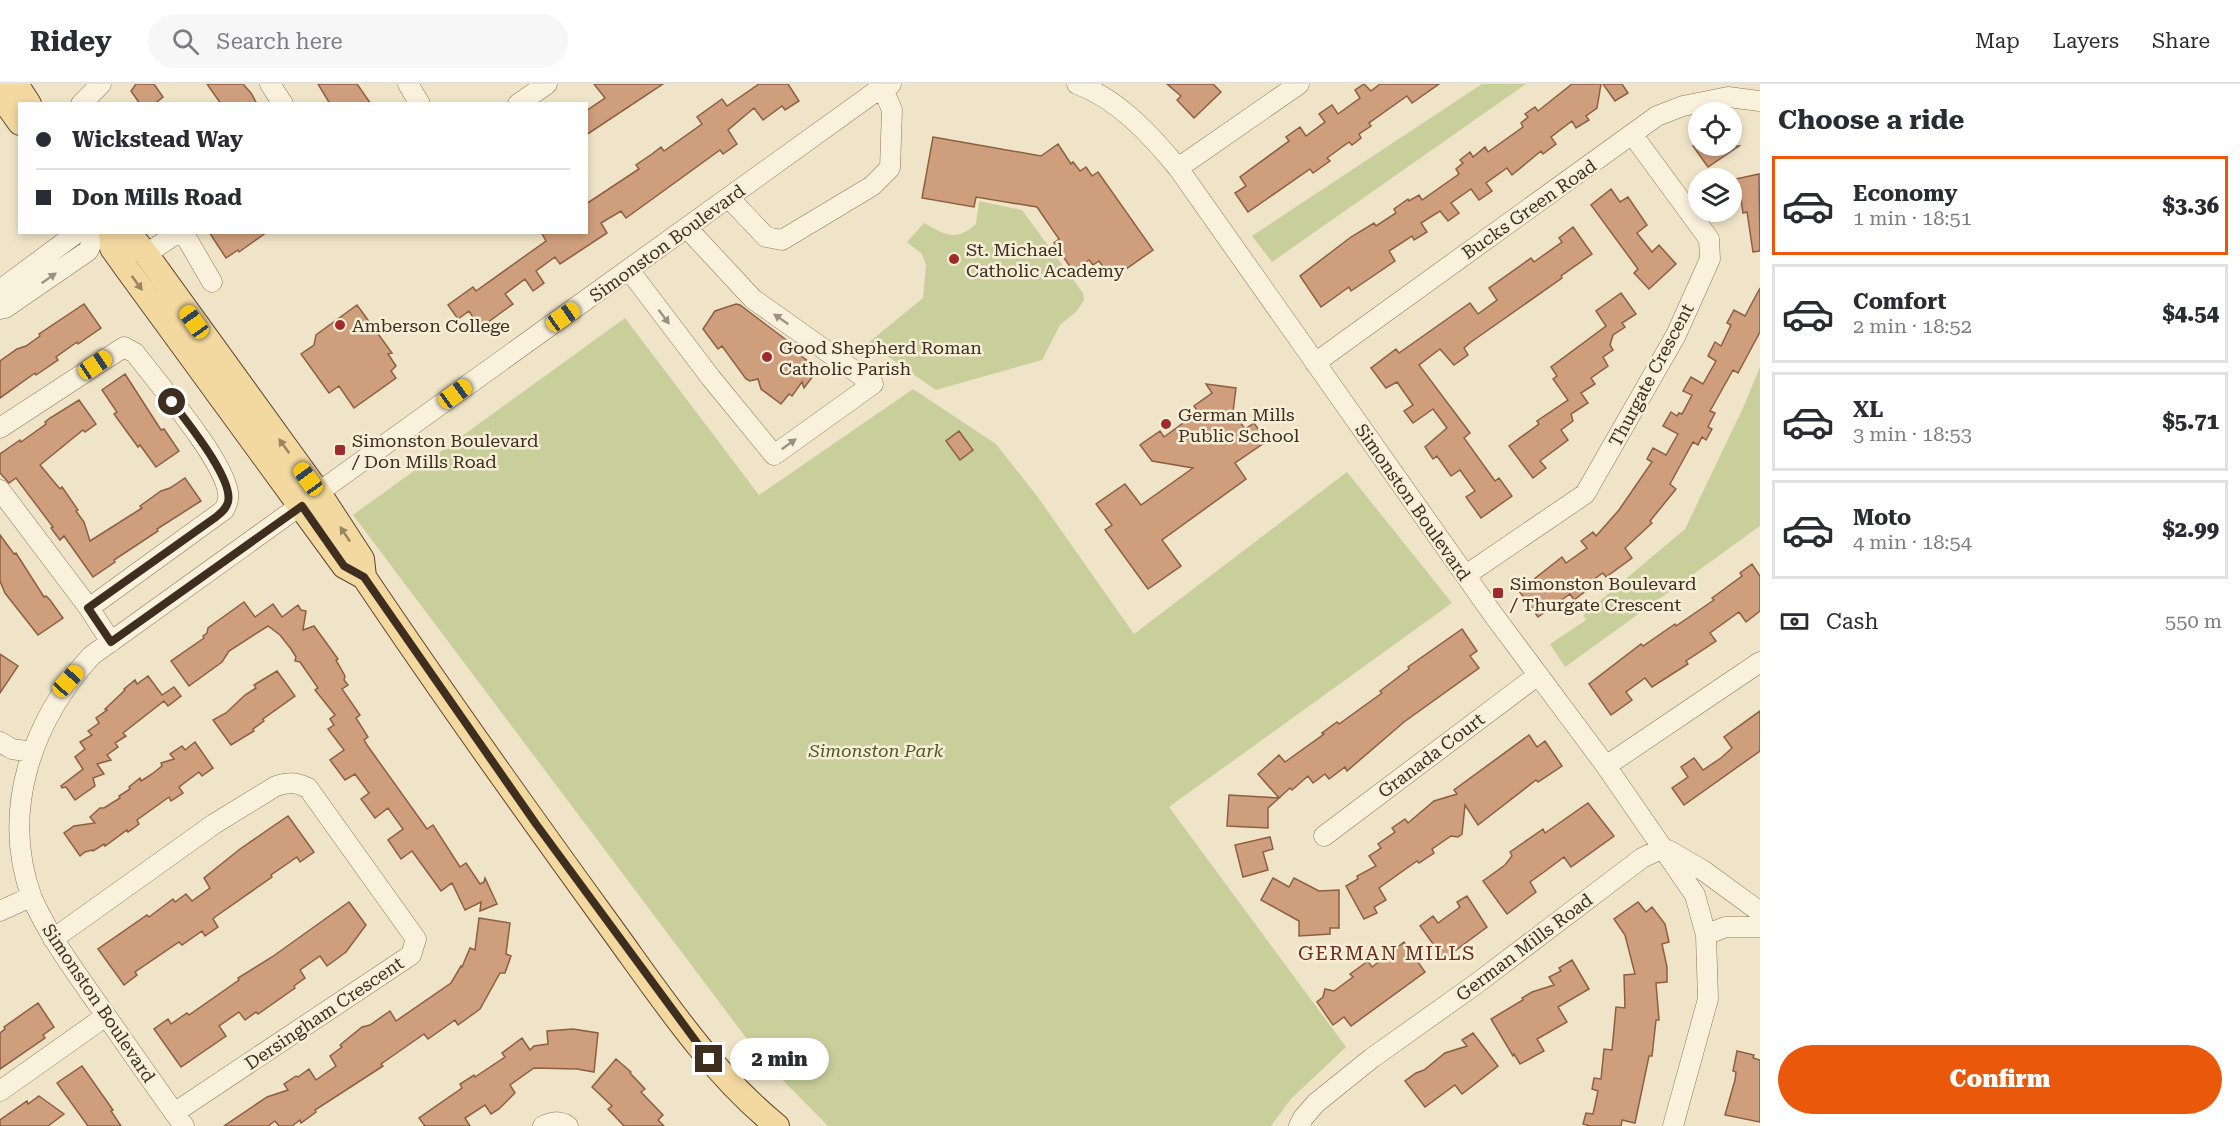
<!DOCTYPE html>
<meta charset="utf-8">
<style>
:root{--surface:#fff;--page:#f7f7f7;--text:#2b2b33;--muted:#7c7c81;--line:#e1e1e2;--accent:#ea580c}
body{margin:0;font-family:"Roboto Serif",serif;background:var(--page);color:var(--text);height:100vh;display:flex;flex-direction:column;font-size:22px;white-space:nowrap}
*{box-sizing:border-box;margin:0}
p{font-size:20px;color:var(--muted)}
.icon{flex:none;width:33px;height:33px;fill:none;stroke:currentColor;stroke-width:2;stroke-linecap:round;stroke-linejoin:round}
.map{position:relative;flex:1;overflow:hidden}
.panel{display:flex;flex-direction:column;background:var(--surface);width:480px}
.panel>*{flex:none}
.top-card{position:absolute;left:18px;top:18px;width:570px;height:132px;border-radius:0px;box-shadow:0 3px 9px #0003;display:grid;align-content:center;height:132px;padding:0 18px;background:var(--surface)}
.tools{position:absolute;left:1688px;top:18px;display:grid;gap:12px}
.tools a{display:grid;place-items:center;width:54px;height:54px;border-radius:50%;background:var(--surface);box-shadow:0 3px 9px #0003;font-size:30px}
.end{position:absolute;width:27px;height:27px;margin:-14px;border:8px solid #3d2e20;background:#fff;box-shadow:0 0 0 3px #fff}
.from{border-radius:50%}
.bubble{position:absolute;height:42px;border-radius:21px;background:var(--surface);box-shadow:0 3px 9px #0003;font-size:20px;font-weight:800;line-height:42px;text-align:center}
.car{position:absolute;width:18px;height:36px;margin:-18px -9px;border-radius:8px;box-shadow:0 0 4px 2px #0007;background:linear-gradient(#f5c518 24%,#345 0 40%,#f5c518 0 76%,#345 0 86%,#f5c518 0)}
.top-card b{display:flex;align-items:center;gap:21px;height:57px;font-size:22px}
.top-card b+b{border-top:2px solid var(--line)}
.top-card i{width:15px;height:15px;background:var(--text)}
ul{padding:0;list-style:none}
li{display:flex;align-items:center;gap:18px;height:99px;margin:0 12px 9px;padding:0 6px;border:3px solid var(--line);border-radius:0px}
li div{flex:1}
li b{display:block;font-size:22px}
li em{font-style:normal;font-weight:800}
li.selected{border-color:var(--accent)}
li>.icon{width:54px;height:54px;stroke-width:1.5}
h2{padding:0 18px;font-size:27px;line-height:72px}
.pay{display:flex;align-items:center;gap:15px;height:66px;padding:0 18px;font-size:22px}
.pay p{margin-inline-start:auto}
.cta{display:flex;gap:12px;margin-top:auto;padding:12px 18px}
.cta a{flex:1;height:69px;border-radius:36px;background:var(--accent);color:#fff;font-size:24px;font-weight:800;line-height:69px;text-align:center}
header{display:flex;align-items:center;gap:36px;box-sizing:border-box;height:84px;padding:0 30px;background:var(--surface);border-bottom:2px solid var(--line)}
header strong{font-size:28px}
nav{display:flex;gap:33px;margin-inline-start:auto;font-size:21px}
.search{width:420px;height:54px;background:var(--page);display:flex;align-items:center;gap:15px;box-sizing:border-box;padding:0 21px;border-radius:33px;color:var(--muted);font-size:22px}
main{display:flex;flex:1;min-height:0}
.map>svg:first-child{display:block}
.green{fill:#c9cf9b}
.building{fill:#cf9f7d;stroke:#8d5f41;stroke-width:1.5}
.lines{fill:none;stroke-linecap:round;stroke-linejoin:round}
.minor-casing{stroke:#8d765c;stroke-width:21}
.major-casing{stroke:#5b4430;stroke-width:26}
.minor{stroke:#faf1dc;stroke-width:20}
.major{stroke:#f3d9a0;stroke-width:24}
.oneway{fill:#9c907e}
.oneway2{fill:#988460}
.route{stroke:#3d2e20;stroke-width:8}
.poi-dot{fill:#9e2a2b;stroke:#f7eed8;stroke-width:2}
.labels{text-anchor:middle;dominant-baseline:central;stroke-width:5;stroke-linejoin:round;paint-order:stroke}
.street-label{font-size:18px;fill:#3d2e20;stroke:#f7eed8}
.poi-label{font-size:18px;fill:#3d2e20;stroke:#f7eed8;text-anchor:start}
.park-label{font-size:18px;font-style:italic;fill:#4d5a26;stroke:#f7eed8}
.neighbourhood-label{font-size:20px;letter-spacing:1.5px;fill:#6b2e1e;stroke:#f7eed8}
</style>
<header>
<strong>Ridey</strong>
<div class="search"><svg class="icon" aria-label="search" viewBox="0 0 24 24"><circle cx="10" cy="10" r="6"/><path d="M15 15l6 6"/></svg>Search here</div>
<nav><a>Map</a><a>Layers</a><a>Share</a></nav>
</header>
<main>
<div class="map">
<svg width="1760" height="1042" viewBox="0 0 1760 1042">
<rect width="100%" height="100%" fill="#f0e4c8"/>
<path class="green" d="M1482 0H1526L1272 178 1252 152Z
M979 117 1022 126 1083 209 1084 216 1077 227 1060 241 1042 276 936 306 868 259 923 214 926 181 922 170 907 158 924 139C946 151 955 158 976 140Z
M625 234 759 411 913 305 996 360 1037 412 1134 550 1347 388 1452 519 1169 723 1346 963 1291 1015 1271 1042H828L762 975 353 431Z
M1760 283V442L1565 583 1550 560 1586 536 1583 531 1685 445 1743 324Z"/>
<path class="building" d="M136 0H154L163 13 154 20H140L131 7Z
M207 0H243L251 9 257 20H221Z
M318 0H357L371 20H330Z
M594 0H663L586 51V27L605 14Z
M759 0H788L799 17 785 26 782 22 763 36 754 24 728 46 737 60 723 70 720 66 626 134 621 127 601 139 607 149 560 180 555 173 536 187 544 199 533 207 525 195 505 210 513 220 480 244 469 227 458 235 448 221 473 203 476 207 546 157 541 148H586V120L639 85 636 81 652 70 661 63 664 67 702 40 697 33 722 15 727 22Z
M1167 0H1213L1221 8 1194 34 1177 16 1181 12Z
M1364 0 1371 7 1380 0H1439L1412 19 1407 12 1369 39 1371 42 1359 50 1361 54 1352 61 1349 58 1327 74 1330 77 1313 89 1310 85 1248 128 1235 109 1246 102 1240 93 1289 57 1286 53 1300 43 1306 52 1325 38 1319 30 1332 21 1338 30 1360 14 1355 6Z
M1572 0H1601L1597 24 1586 32 1589 36 1576 44 1572 37 1551 53 1556 60 1543 70 1541 67 1512 91 1507 84 1486 99 1492 107 1479 116 1471 105 1451 119 1459 129 1448 137 1440 127 1421 139 1427 148 1414 156 1412 152 1389 167 1395 177 1351 207 1349 203 1321 223 1300 192 1351 153 1374 139 1376 142 1396 129 1394 125 1408 115 1409 117 1419 111 1422 116 1459 90 1456 85 1463 79 1460 76 1470 68 1473 73 1485 63 1488 68 1523 43 1521 39 1528 33 1525 30 1535 23 1538 27Z
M1603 0H1622L1628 9 1615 17Z
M933 53 1041 72 1058 60 1071 80 1073 78 1080 87 1086 83 1092 92 1098 88 1153 166 1112 195 1099 177 1093 181 1089 176 1073 187 1054 159 1059 155 1037 123 976 113 974 123 922 114Z
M1693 62H1739L1708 83Z
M1759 90 1760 167 1753 168 1747 128 1743 129 1741 116H1738L1737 110 1731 111V96Z
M1611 105 1620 118 1628 113 1647 141 1637 149 1652 168 1659 161 1676 180 1649 205 1634 189 1638 185 1591 121Z
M1573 143 1592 170 1561 192 1562 194 1471 258 1464 264 1468 271 1454 281 1440 265 1419 281 1470 349 1464 354 1495 397 1499 394 1512 412 1481 434 1466 413 1475 407 1460 386 1451 392 1437 372 1433 375 1425 363 1447 344 1433 325 1413 339 1404 327 1413 321 1397 298 1386 304 1371 284 1396 265 1399 269 1470 219 1478 230 1497 216 1489 204 1531 174 1534 178 1562 158 1559 154Z
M209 148H267L239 168 238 166 226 174Z
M1760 204V248L1738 289 1733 286 1710 327 1715 329 1708 343 1712 345 1706 356 1702 353 1698 361 1693 358 1670 400 1676 405 1650 437 1652 439 1625 464 1632 474 1606 493 1603 489 1584 502 1587 506 1574 516 1570 510 1538 533 1519 507 1562 473 1566 479 1587 464 1581 457 1593 448 1596 452 1619 426 1652 378 1647 375 1653 364 1666 371 1678 350 1663 342 1671 328 1677 332 1679 329 1682 330 1692 311 1683 307 1691 293 1703 300 1716 277 1708 272 1715 258 1721 262 1731 241 1727 239 1734 226 1745 232Z
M1621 209 1636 230 1622 239 1625 243 1613 251 1610 261 1613 266 1603 273 1608 282 1591 294 1595 300 1581 309 1588 319 1571 330 1573 337 1561 346 1568 356 1540 377 1546 384 1533 394 1509 362 1539 340 1537 337 1568 316 1553 295 1557 292 1551 283 1606 242 1596 227Z
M84 220 101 244 78 260 77 258 56 273 58 276 36 291 35 289 0 314V277L17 265 26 262 40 252 39 250Z
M736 220 740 221 789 258 786 261 816 283V288L804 304 802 298 792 312 789 310 781 320 761 305 758 295 750 297 746 295 722 262 718 265 703 245 715 227Z
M357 221 392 269 388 270 396 282 391 287 396 294 354 324 339 302 329 309 301 270 314 261 316 251Z
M125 290 161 346 164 345 179 367 156 383 140 361 138 363 114 330 117 328 102 306Z
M1206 300 1236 304 1233 328 1245 345 1254 339 1267 357 1235 379 1246 395 1162 456 1181 482 1148 505 1105 446 1112 441 1096 420 1125 400 1141 421 1193 384 1152 377 1140 361 1160 347 1164 353 1198 328 1194 322 1212 309Z
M79 316 96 340 85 348 83 346 40 381 60 405 62 403 78 426 76 427 84 438 90 457 142 424 140 422 161 407 170 404 185 394 201 417 157 445 158 447 114 476 115 478 93 493 64 452 60 456 51 444 53 443 16 394 9 399 0 389V370L20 356 21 358 46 340 45 338 50 334Z
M959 347 973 366 960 376 946 357Z
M0 451 14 470 16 469 44 513 46 512 50 516 63 534 38 551 5 509 0 497Z
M1752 480 1760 492V527L1746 538 1739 528 1710 549 1716 557 1686 577 1688 580 1652 603 1645 594 1626 608 1632 616 1611 631 1589 600 1641 560 1643 562 1675 540 1676 542 1714 516 1712 514 1742 492 1740 489Z
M244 518 255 533 273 520 282 533 298 521 301 526 306 527 303 546 314 542 338 575 336 576 345 592 344 596 348 601 342 605 360 631 356 634 368 653 364 656 367 661 427 745 433 741 460 783 466 779 480 800 484 798 485 794 497 820 480 827 481 818 465 826 452 799 441 807 412 767 401 775 388 756 403 745 388 724 375 734 361 715 369 709 355 690 345 696 330 676 344 666 328 645 334 641 330 635 335 631 315 606 318 604 300 578 295 577 296 573 291 565 280 551 268 542 229 567 222 578 189 602 171 577 204 554 203 552 207 549 208 544Z
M1462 545 1477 567 1470 572 1479 584 1404 638 1347 687 1345 683 1329 695 1325 690 1313 699 1308 692 1292 706 1290 704 1268 724V744L1227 742 1229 711 1279 714 1258 690 1279 671 1285 678 1324 650 1322 649 1337 638 1339 640 1382 609 1380 607 1409 585 1408 583Z
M0 570 18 582 0 609Z
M277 587 295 612 263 635 264 637 253 645 254 647 231 661 213 636 226 629 245 611 256 604 254 601Z
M148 592 162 611 174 603 181 612 168 622 164 617 123 649 126 652 115 659 118 663 107 671 111 676 97 680 104 690 93 694 95 702 75 716 66 703 62 704 61 702 83 685 75 673 85 665 80 658 92 651 88 647 99 639 96 634 107 626 105 625 125 606 124 605 135 596 137 600Z
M1760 627V667L1684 721 1672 704 1688 693 1681 683 1694 674 1703 686 1721 674 1732 664 1724 653Z
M1529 651 1537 663 1545 657 1562 682 1538 698 1536 696 1478 741 1465 721 1462 750 1458 753 1451 752 1432 765 1434 769 1419 779 1417 777 1379 804 1386 816 1374 823 1377 829 1364 835 1346 802 1358 795 1357 792 1376 782 1369 772 1381 764 1378 760 1395 748 1392 744 1405 735 1408 739 1434 717 1457 710 1454 706Z
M195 658 213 684 202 692 199 688 179 703 183 709 171 717 169 713 137 736 139 740 128 748 127 746 105 762 104 760 93 767 92 766 85 768 80 772 64 749 74 742 95 739 90 733 100 724H104L120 714 119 712 130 705 129 703 135 698 140 694 141 697 152 690 162 682 161 679 174 675 170 670 182 662 185 666Z
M1588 719 1614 752 1571 783 1564 773 1544 788 1530 798 1536 808 1507 830 1483 797 1505 781 1512 772 1510 768 1543 745 1545 749Z
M288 732 314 768 300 778 297 773 271 791 272 793 215 833 213 835 218 843 205 852 202 847 182 861 179 858 135 888 137 891 124 901 98 865 147 831 149 833 173 815 175 818 186 810 192 817 210 804 204 794 240 765Z
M1270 753 1273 765 1263 768 1268 786 1243 793 1235 761Z
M1273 794 1289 803 1294 794 1319 807 1339 806V844H1330V850L1299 852V837L1261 816Z
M1467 812 1487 843 1444 875 1420 842 1433 832 1438 839 1460 823 1457 818Z
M349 818 366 841 346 868 327 882 320 872 300 886 305 894 294 902 295 904 258 930 256 928 245 936 239 928 219 942 226 952 181 983 154 945 168 935 171 940 187 929 189 931 239 896 238 894 272 873Z
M1638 818 1646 828 1652 823 1665 840 1669 858 1662 860 1667 883V898L1656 899 1659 936H1656L1652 972H1649L1635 1039 1622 1036 1621 1042H1590L1583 1040 1586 1029 1593 1030 1598 1007 1592 1005 1594 994 1601 995 1604 965 1612 966 1616 923 1625 924 1624 891 1635 890 1625 851 1614 835Z
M479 834 510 839 506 870 511 872 505 889H500L480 925 458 941 455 936 428 955 424 950 381 980 383 982 315 1026 316 1028 301 1039 300 1036 292 1042H279L275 1037 268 1042H224L267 1013 288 1006 284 1000 296 992 298 993 309 985 316 996 336 982 330 972 342 963 340 961 362 943 370 941 390 927 396 937 451 899 461 882 462 883 470 864 475 866Z
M1404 858 1425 888 1351 942 1344 933 1333 941 1317 918 1323 913 1325 905 1334 907 1353 893 1350 890 1368 877 1372 883Z
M1572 876 1589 905 1558 923 1567 938 1537 955 1544 967 1520 980 1514 970 1513 972 1491 935 1523 916 1522 914 1532 908 1554 901 1549 893 1561 887 1559 884Z
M38 919 54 943 43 951 45 954 0 985V949L5 945 4 943Z
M573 945 598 949 594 988 577 985 534 984 510 1001 515 1009 499 1025 491 1030 485 1021 465 1034 470 1042H425L419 1034 462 1004 460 1000 474 991 475 993 505 973 502 969 522 954 530 966 534 962 548 960 547 947Z
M1473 949 1498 982 1462 1010 1455 1001 1425 1023 1405 997 1416 989 1424 986 1445 969 1467 962 1462 956Z
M1737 967 1754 971 1753 974 1760 976V1038L1725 1031 1735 996 1736 988 1733 987Z
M616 975 631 988 630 989 645 1005 641 1008 663 1031 658 1036 664 1042H624L608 1025 612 1022 592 1003Z
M82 982 113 1026 111 1027 121 1042H88L57 999Z
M39 1012 64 1030 48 1042H0V1036L27 1017 28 1020Z"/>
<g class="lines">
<g class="minor-casing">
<path id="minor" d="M270 0 283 20
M408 0 420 20
M1077 0C1118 15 1151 51 1178 84L1492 529 1606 682 1695 811 1706 851 1708 915 1673 1042
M81 20 101 0
M518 20 547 0
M1178 84 1299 0
M729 114 766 153 782 156 872 102 890 84 892 26 881 0
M183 148 212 198
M146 170 179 148
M629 186 711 294 774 371 873 300 753 215 687 144
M0 206 78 148
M0 225 5 224 88 167 97 148
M1315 279 1657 32 1683 22 1728 13 1760 17
M0 344 124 263 135 269C159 301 222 373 228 408 229 416 227 420 224 426L89 524
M0 406 89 524 111 558
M1466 491 1585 410 1676 251 1710 175 1709 155 1632 50
M0 658 12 665 32 668
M1606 682 1760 578
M1324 752 1538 591
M1668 766 1704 787 1760 828
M0 827 31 813
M1706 851 1725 843H1760
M53 855 214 740 276 702C289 698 296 698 308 704L416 855 411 871 174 1029
M0 1007 106 932
M184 1042C154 1001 126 960 97 919 73 885 49 852 32 814 0 727 32 638 91 572L882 3 891 0
M543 1042C552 1038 559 1036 568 1042
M1299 1042 1303 1034 1316 1019 1372 974 1476 900 1642 774 1663 764"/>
</g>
<g class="major-casing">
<path id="major" d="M16 0 29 20
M0 11 20 39
M111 148 112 164 127 185 344 482 364 493C442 609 524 724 606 837 658 908 708 986 777 1042
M119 148 130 150 146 170 319 409 362 475 364 493"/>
</g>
<use href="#minor" class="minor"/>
<use href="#major" class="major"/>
</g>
<defs><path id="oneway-solid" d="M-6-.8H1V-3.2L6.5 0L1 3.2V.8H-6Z" transform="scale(1.5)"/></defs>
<g class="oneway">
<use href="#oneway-solid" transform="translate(49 194) rotate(-35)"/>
<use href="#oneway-solid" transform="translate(664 233) rotate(53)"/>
<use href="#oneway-solid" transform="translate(781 235) rotate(-145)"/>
<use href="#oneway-solid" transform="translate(789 360) rotate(-36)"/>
</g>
<g class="oneway2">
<use href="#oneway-solid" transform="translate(137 199) rotate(54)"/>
<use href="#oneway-solid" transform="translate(284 362) rotate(-126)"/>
<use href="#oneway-solid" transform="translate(345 450) rotate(-124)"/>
</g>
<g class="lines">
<path class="route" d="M172 318C186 337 234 395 228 418 226 425 221 429 216 433L88 524 111 558 302 422 344 482 364 493 536 740 709 975"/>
</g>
<g class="poi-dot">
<circle cx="954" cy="175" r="6"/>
<circle cx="340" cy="241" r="6"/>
<circle cx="767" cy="273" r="6"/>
<circle cx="1166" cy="340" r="6"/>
<rect x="334" y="360" width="12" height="12" rx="3"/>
<rect x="1492" y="503" width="12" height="12" rx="3"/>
</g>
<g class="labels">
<g class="street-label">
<text transform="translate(1529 125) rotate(-35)">Bucks Green Road</text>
<text transform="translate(667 159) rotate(-36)">Simonston Boulevard</text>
<text transform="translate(1651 291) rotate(-62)">Thurgate Crescent</text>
<text transform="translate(1413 418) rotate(55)">Simonston Boulevard</text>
<text transform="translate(1431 671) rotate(-37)">Granada Court</text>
<text transform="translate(1524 863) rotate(-37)">German Mills Road</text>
<text transform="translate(99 919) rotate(56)">Simonston Boulevard</text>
<text transform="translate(324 929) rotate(-34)">Dersingham Crescent</text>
</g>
<g class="poi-label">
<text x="966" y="165">St. Michael<tspan x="966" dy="21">Catholic Academy</tspan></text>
<text x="352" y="241">Amberson College</text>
<text x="779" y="263">Good Shepherd Roman<tspan x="779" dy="21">Catholic Parish</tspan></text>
<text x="1178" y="330">German Mills<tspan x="1178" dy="21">Public School</tspan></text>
<text x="352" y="356">Simonston Boulevard<tspan x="352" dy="21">/ Don Mills Road</tspan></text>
<text x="1510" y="499">Simonston Boulevard<tspan x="1510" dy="21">/ Thurgate Crescent</tspan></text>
</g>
<g class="park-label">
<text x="876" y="666">Simonston Park</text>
</g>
<g class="neighbourhood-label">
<text x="1387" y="869">GERMAN MILLS</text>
</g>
</g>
</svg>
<div class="tools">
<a><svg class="icon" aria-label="locate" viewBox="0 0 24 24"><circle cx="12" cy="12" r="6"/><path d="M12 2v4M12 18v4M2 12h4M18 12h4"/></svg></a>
<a><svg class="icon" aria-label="layers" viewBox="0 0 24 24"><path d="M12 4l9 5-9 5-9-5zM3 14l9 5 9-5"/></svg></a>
</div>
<i class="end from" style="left:172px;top:318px"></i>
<i class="end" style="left:709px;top:975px"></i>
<div class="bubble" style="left:730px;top:954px;width:99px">2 min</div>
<i class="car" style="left:563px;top:233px;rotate:55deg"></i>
<i class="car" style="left:194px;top:238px;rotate:325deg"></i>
<i class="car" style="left:95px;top:281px;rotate:56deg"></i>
<i class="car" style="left:455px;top:310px;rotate:54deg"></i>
<i class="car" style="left:308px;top:395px;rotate:324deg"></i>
<i class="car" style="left:68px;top:597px;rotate:42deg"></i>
<div class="top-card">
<b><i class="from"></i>Wickstead Way</b>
<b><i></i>Don Mills Road</b>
</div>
</div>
<section class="panel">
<h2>Choose a ride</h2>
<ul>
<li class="selected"><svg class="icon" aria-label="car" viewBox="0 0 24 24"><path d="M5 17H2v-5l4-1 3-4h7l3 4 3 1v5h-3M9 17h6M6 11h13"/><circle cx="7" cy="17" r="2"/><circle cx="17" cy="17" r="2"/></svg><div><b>Economy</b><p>1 min · 18:51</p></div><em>$3.36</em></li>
<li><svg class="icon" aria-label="car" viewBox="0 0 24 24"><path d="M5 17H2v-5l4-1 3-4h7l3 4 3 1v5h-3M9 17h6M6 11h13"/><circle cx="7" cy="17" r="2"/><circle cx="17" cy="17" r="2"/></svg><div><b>Comfort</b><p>2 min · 18:52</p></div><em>$4.54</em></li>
<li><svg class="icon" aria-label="car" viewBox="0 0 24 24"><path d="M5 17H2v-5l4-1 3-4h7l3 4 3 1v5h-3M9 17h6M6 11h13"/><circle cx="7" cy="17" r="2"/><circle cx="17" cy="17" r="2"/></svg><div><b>XL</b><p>3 min · 18:53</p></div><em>$5.71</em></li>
<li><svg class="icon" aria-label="car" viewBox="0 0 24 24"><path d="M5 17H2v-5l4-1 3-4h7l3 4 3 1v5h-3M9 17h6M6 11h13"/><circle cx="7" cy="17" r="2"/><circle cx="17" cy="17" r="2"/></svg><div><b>Moto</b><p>4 min · 18:54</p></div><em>$2.99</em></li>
</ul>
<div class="pay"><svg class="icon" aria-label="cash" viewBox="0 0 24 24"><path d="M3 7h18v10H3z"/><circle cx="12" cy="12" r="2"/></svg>Cash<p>550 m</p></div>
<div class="cta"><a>Confirm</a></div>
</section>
</main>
